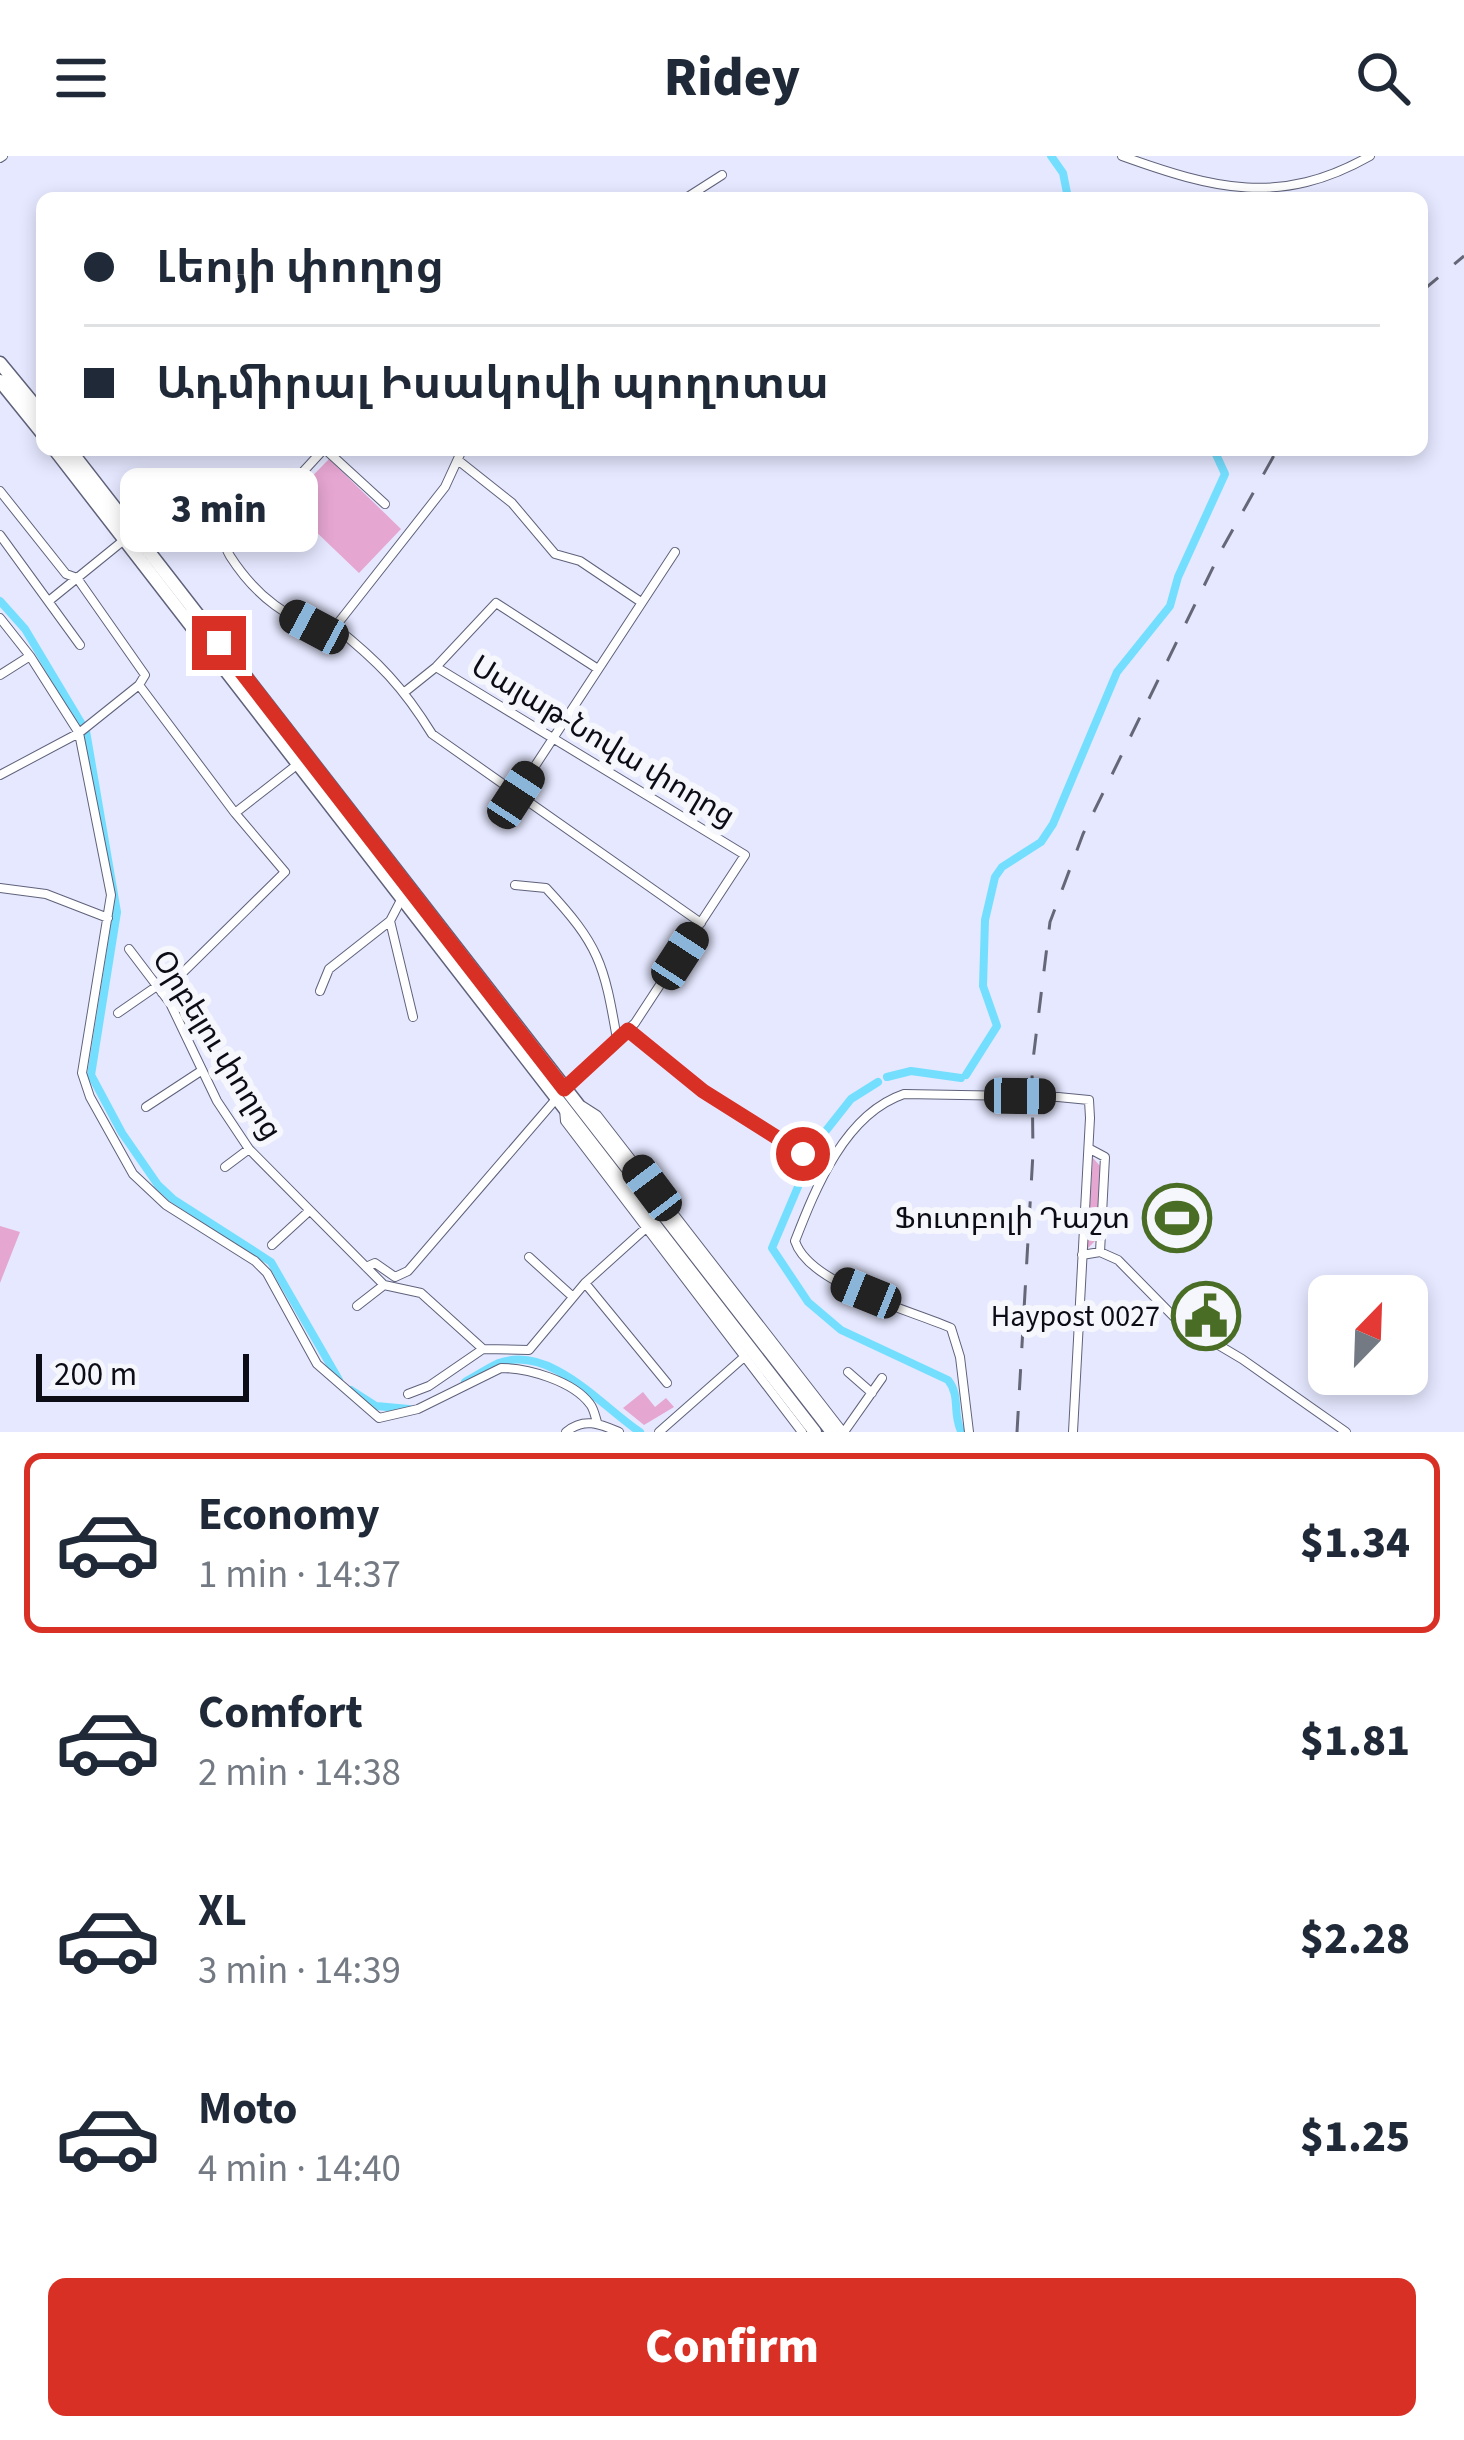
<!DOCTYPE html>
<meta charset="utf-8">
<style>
:root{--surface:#fff;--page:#f2f2f3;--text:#1f2937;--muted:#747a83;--line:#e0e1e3;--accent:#d93025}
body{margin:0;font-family:"Source Sans 3","Noto Sans Armenian",sans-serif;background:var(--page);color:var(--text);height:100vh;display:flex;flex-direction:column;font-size:45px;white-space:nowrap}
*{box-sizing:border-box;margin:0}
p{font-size:39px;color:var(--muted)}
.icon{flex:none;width:66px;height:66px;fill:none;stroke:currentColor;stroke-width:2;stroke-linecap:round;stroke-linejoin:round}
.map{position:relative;height:1276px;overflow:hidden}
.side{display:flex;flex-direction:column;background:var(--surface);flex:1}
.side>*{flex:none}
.guide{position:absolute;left:36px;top:36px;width:1392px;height:264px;border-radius:18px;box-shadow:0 6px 18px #0003;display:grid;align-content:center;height:264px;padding:0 48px;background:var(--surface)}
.needle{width:78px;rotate:23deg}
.tools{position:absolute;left:1308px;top:1119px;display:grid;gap:24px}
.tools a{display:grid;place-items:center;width:120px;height:120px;border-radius:18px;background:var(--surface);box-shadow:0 6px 18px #0003;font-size:60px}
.scale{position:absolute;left:36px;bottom:30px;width:213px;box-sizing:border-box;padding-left:12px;border:6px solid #0b0c15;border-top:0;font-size:33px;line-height:42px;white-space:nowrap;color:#0b0c15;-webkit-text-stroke:9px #f6f7fc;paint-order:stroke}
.end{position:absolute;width:54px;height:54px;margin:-27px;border:15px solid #d93025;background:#fff;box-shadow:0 0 0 6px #fff}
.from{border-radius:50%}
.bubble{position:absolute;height:84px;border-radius:18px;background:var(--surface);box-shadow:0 6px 18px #0003;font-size:39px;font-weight:800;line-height:84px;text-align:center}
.car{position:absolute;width:36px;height:72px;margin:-36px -18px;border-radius:15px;box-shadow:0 0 9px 3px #0007;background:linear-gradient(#222 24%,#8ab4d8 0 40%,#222 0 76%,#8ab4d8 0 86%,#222 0)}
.guide b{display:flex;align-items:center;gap:42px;height:114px;font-size:45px}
.guide b+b{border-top:3px solid var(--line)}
.guide i{width:30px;height:30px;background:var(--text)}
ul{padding:21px 0 0;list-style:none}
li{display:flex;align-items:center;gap:36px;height:180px;margin:0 24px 18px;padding:0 24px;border:6px solid transparent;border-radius:18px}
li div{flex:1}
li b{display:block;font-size:45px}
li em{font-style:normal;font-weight:800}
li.active{border-color:var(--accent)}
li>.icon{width:108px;height:108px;stroke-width:1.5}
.cta{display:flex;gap:24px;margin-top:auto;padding:24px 48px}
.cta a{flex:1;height:138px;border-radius:18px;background:var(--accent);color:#fff;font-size:48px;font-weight:800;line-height:138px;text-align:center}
header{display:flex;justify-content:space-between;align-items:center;height:156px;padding:0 48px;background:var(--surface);font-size:54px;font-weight:800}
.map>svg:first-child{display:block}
.green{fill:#e6a6d2}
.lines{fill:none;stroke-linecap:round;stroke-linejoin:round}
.canal{stroke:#74defe;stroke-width:8}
.minor-casing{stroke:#5f627a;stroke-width:10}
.highway-casing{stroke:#5f627a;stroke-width:15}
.minor{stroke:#fff;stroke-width:8}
.highway{stroke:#fff;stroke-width:12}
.rail{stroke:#656776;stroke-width:3;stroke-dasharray:21 21;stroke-linecap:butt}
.minor-bridge-casing{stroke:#5f627a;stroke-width:10;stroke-linecap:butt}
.minor-bridge{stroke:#fff;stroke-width:8}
.route{stroke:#d93025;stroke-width:15}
.labels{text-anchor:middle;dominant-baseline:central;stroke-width:12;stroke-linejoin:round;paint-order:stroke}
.street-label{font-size:30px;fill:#0b0c15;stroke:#f6f7fc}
.poi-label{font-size:30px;fill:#0b0c15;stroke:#f6f7fc;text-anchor:end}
</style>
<header><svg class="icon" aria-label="menu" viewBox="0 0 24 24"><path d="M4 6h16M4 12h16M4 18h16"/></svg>Ridey<svg class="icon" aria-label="search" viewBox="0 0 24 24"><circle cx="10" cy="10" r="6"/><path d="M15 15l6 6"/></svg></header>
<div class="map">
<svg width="1464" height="1276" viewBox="0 0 1464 1276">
<rect width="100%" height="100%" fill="#e5e8ff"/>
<path class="green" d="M329 303 401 373 359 417 286 347Z
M1093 1002 1101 1011 1096 1084 1087 1093Z
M0 1070 20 1076 0 1127Z
M643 1236 655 1251 666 1242 674 1251 644 1269 623 1252Z"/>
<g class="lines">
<path class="canal" d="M1051 0 1063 17 1068 42
M0 445 25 473 86 575 117 756 91 919 122 977 158 1029 173 1043 271 1106 339 1224
M966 919 997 870 983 830 985 764 995 721 1002 711 1041 686 1053 668 1117 516 1170 450 1178 421 1225 318 1214 294
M887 921 911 915 961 922
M878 926 851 943 817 986 772 1092 808 1146 841 1174 948 1224C961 1240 952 1257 961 1275
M465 1226C476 1220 488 1212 499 1207 551 1188 603 1252 640 1276
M351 1234 376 1250 409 1253"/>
<g class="minor-casing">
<path id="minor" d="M1122 0C1214 33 1280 51 1370 0
M0 2 3 0
M686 42 722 19
M326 294 385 348
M459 305 512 347 555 398 580 405 641 446
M0 335 66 418 77 422 145 519 139 529 235 657 298 608
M0 379 80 489
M223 381 244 380 323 294
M148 395C161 385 191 366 208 372 223 377 223 388 230 400 253 436 291 471 335 471
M50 444 124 384
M0 462 30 500 79 577 111 739 82 917 90 941 133 1018 166 1049 255 1105 267 1117 317 1208 379 1262 418 1253 501 1212C528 1212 573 1225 590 1248 594 1253 595 1260 597 1266
M335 471C378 505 403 531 432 578L701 767
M335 471 445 331 462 294
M436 511 745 699 635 867 565 933
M0 519 30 500
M406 535 436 511 496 447 598 513
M0 619 79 577 139 529
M516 639 675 396
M515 729 546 732C599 789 604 807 617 883
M0 732 46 738 108 762
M390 765 413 861
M129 793 170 847 217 945 249 993 384 1129
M320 835 329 813 390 765 401 744
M162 837 285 716 235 657
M118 857 157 830
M628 875 703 935 827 1010
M1058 941 1089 944 1090 962 1073 1276
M583 950 597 959 843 1276
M146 951 201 915
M564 953 565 965 802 1276
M1090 993 1105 1001 1100 1096
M225 1011 249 993
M272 1089 308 1056
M1082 1099 1100 1096 1118 1104 1178 1165 1242 1203 1346 1276
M529 1101 573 1141
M366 1111 375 1107 395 1121 408 1115 556 943
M585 1127 667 1227
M384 1129 421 1137 483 1193
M357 1150 384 1129
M848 1216 872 1237
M408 1238 429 1230 483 1193 529 1194 585 1127 646 1072
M566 1276C584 1261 600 1268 619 1276
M659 1276 743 1202
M844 1276 882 1222
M969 1276 960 1201 951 1172C911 1154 809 1129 795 1085 816 1031 845 958 904 938L1020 940"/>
</g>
<g class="highway-casing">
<path id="highway" d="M0 207 42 258
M0 225 42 277
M55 294 815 1276
M70 294 832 1276"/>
</g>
<use href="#minor" class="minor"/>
<use href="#highway" class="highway"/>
<path class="rail" d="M1422 135 1464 100
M1017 1276 1033 997 1032 912 1050 766 1083 678 1222 393 1277 294"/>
<g class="minor-bridge-casing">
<path id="minor-bridge" d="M1020 940 1058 941"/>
</g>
<use href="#minor-bridge" class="minor-bridge"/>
</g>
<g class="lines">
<path class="route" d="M219 487 564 933 628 874 703 935 803 998"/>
</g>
<defs>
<g id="stadium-ring" transform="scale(3.45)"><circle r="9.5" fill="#f6f7fc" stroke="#4a6d25" stroke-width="1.5"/><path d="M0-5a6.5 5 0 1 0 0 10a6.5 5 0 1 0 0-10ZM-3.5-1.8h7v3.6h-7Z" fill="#4a6d25"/></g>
<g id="civic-ring" transform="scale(3.45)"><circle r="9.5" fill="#f6f7fc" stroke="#4a6d25" stroke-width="1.5"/><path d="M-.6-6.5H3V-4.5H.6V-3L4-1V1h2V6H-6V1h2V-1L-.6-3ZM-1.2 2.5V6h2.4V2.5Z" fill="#4a6d25"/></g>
</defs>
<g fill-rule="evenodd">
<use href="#stadium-ring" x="1177" y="1062"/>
<use href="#civic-ring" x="1206" y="1160"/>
</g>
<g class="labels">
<g class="street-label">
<text transform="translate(603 585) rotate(31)">Սայաթ-Նովա փողոց</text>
<text transform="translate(217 889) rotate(58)">Օրբելու փողոց</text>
</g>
<g class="poi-label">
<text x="1130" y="1062">Ֆուտբոլի Դաշտ</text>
<text x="1160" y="1160">Haypost 0027</text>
</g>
</g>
</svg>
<div class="tools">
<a><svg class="needle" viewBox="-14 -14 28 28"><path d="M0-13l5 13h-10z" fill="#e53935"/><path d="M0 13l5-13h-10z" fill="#747a83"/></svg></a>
</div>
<div class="scale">200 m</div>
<i class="end from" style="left:803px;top:998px"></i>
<i class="end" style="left:219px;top:487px"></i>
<div class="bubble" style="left:120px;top:312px;width:198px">3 min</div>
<i class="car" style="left:314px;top:471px;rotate:298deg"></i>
<i class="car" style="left:516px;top:639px;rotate:33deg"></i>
<i class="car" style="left:680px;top:800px;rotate:33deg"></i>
<i class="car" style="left:1020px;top:940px;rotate:91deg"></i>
<i class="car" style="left:652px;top:1032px;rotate:323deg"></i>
<i class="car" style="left:866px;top:1137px;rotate:292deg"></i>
<div class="guide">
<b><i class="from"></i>Լեոյի փողոց</b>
<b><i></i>Ադմիրալ Իսակովի պողոտա</b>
</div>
</div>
<section class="side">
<ul>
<li class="active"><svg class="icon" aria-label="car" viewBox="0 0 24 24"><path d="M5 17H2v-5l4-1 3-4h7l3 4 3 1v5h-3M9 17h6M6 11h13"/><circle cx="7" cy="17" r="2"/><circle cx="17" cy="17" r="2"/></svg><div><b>Economy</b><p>1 min · 14:37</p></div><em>$1.34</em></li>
<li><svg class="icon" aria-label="car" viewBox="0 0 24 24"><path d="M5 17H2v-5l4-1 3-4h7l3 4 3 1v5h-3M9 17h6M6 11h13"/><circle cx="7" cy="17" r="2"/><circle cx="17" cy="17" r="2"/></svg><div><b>Comfort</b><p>2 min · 14:38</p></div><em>$1.81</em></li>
<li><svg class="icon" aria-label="car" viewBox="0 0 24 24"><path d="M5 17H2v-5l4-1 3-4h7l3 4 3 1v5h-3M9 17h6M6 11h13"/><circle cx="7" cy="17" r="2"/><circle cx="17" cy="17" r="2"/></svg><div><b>XL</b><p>3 min · 14:39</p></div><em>$2.28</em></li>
<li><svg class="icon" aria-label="car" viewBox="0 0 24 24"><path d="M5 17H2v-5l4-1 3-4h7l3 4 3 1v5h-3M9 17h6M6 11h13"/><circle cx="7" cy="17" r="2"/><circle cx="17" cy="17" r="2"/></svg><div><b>Moto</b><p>4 min · 14:40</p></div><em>$1.25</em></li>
</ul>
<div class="cta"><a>Confirm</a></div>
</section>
